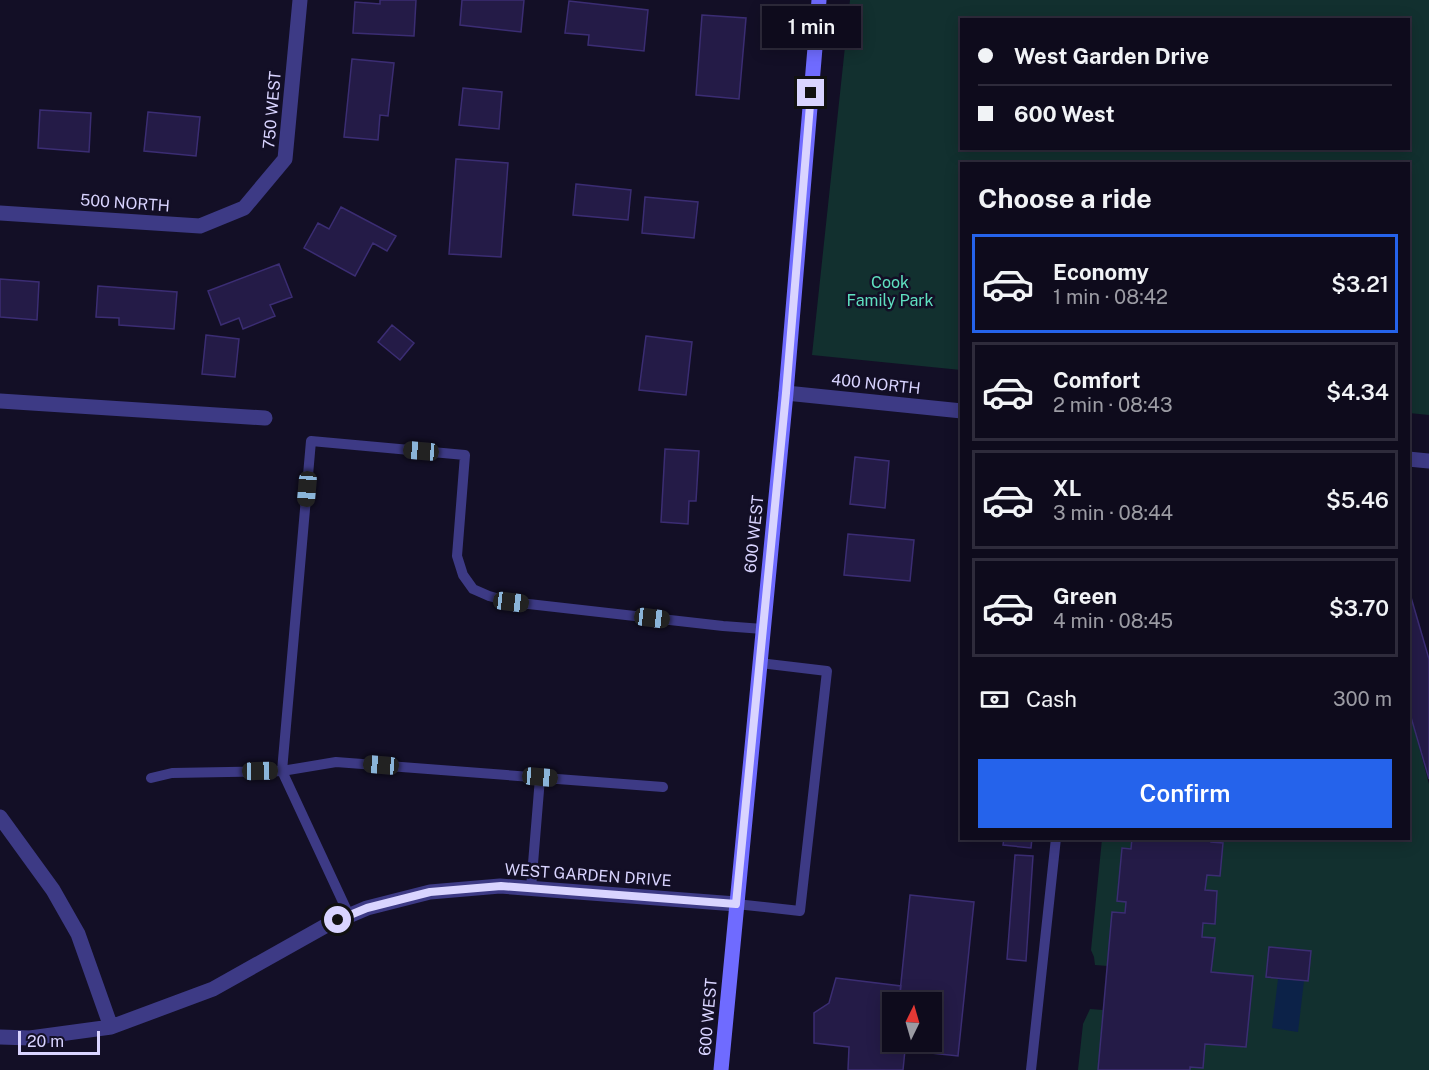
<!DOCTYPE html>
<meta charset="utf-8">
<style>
:root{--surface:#0e0b1c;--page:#171425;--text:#f1f3f6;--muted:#9b9ba3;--line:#2e2b3b;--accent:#2563eb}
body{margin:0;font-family:"Public Sans",sans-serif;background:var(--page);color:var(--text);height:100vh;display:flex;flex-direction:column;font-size:22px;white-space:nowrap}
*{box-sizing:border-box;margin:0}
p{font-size:20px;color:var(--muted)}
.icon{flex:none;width:33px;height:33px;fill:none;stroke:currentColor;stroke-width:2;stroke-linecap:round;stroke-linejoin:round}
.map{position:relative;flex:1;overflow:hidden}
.sheet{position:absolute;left:960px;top:162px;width:450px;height:678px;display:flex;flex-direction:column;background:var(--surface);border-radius:0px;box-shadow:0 3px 15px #0003,0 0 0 2px var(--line)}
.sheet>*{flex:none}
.banner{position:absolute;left:960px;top:18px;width:450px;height:132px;border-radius:0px;box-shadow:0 3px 15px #0003,0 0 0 2px var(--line);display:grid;align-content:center;height:132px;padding:0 18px;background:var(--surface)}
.needle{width:39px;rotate:5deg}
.tools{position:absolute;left:882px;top:992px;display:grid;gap:12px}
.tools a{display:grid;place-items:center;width:60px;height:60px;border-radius:0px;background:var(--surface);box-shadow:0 3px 15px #0003,0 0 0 2px var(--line);font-size:30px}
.scale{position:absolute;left:18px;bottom:15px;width:82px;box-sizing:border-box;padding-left:6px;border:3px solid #d9d4ff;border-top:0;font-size:16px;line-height:21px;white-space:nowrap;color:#d9d4ff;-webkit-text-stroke:4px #130f26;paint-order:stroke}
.end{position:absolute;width:27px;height:27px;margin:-14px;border:8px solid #d9d4ff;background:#111;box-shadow:0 0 0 3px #111}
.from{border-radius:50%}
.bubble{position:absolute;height:42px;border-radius:0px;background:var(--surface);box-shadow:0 3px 15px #0003,0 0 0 2px var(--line);font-size:20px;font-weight:600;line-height:42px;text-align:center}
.car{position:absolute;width:18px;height:36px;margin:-18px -9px;border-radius:8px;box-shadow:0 0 4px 2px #0007;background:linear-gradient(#222 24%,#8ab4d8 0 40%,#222 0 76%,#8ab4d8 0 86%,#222 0)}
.banner b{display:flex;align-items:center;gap:21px;height:57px;font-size:22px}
.banner b+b{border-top:2px solid var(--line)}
.banner i{width:15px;height:15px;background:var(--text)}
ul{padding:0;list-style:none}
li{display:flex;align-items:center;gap:18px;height:99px;margin:0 12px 9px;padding:0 6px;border:3px solid var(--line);border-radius:0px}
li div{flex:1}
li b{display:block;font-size:22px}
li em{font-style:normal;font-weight:600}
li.selected{border-color:var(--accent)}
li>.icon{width:54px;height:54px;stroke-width:1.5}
h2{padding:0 18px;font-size:27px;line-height:72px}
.pay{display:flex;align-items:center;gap:15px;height:66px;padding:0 18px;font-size:22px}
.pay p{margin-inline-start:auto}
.cta{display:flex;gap:12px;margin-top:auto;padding:12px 18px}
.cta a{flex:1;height:69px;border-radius:0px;background:var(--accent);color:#fff;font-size:24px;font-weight:600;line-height:69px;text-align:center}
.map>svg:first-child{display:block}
.green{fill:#12302f;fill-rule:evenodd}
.water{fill:#0c2248}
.building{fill:#241b47;stroke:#3b2d73;stroke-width:1.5}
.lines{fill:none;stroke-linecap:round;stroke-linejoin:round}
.lane{stroke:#3d3a85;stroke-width:10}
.street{stroke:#3d3a85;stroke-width:15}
.secondary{stroke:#6f6bff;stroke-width:15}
.route{stroke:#d9d4ff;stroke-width:8}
.labels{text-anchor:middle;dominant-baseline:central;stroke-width:5;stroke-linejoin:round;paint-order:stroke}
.street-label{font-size:16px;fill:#d9d4ff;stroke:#130f26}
.park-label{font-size:16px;fill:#5fe0c0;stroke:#130f26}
</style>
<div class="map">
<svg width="1429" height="1070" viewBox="0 0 1429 1070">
<rect width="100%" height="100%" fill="#130f26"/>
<path class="green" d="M850 0H1429V415L1409 413 1408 164H962L961 370 812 355ZM962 20H1408V148H962Z
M1409 710 1429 784V1070H1190V1067H1203L1205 1044 1243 1046V1049L1252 976 1211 972 1215 938 1202 937 1203 923H1215L1217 892 1205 890 1207 875 1220 876 1223 843 1211 842V839L1408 838Z
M1102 839H1132L1125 913 1112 912 1108 966 1095 965 1094 957 1091 950Z
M1090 1009 1103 1010 1098 1070H1078L1083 1024Z"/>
<path class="water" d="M1278 979 1304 981 1298 1032 1272 1028Z"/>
<path class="building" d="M380 0H416L414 36 353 33 355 2 380 4Z
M462 0H524L521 32 460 25Z
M569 1 648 10 644 51 588 45 589 35 565 33Z
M702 15 746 18 739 99 696 95Z
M352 59 394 63 388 116 380 115 378 140 344 137Z
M463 88 502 92 499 129 459 125Z
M40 110 91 113 89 152 38 148Z
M148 112 200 117 196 156 144 151Z
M456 159 508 163 501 257 449 254Z
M576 184 631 190 628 220 573 215Z
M645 197 698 202 694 238 642 233Z
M341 207 396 236 387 251 373 243 355 276 304 248 318 223 329 229Z
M279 264 292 297 270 305 275 316 243 329 239 318 221 325 208 291Z
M0 279 39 282 37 320 0 317Z
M98 286 177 292 174 329 119 325V318L96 317Z
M392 325 414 343 400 360 378 342Z
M206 335 239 339 235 377 202 374Z
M646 336 692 342 686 395 639 390Z
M665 449 699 451 696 501H689L688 524 661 522Z
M855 457 889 461 885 508 850 504Z
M848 534 914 540 910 581 844 575Z
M1408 587 1429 659V779L1408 707Z
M1004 838H1032L1031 848 1003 845Z
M1132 838H1211V842L1223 843 1220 876 1207 875 1205 890 1217 891 1215 924 1203 923 1202 937 1215 938 1211 972 1253 976 1246 1047 1205 1044 1203 1068 1190 1067V1070H1098L1112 912 1125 913 1126 902 1117 901 1122 848 1131 849Z
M1015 855 1033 856 1026 961 1007 959Z
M910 895 974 902 958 1056 894 1049 895 1041H932V1002H899Z
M1269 947 1311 951 1308 981 1266 977Z
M836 978 901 986 899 1002H892V1041H895L894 1049 905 1050 903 1070H848L849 1047 814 1043V1013L829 1003Z"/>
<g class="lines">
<path class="lane" d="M151 778 172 773 282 771 336 762 663 787
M531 888 540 778
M736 904 800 911 827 671 760 663
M349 915 282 771 311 441 465 455 457 556 463 575 473 589 489 596 511 602 723 626 763 629
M1031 1070 1056 838"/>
<path class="street" d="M0 213 200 226 244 208 285 159 300 0
M786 393 962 411
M0 401 265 418
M1408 459 1429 461
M0 817 53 890 78 934 111 1027
M0 1037 30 1038 111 1027 213 989 327 925 367 908 430 892 500 886 736 904"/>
<path class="secondary" d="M721 1070 786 393 819 0"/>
</g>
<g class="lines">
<path class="route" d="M338 920 367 908 430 892 501 886 736 904 786 393 811 93"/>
</g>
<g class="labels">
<g class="street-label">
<text transform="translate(272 110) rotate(-85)">750 WEST</text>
<text transform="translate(125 203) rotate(4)">500 NORTH</text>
<text transform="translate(876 384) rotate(6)">400 NORTH</text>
<text transform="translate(754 534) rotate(-84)">600 WEST</text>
<text transform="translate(588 875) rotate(4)">WEST GARDEN DRIVE</text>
<text transform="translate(708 1017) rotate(-85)">600 WEST</text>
</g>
<g class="park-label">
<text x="890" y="282">Cook<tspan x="890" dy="18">Family Park</tspan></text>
</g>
</g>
</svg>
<div class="tools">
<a><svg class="needle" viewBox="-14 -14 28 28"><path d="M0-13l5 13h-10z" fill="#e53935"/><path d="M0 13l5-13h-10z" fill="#9b9ba3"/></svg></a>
</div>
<div class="scale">20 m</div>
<i class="end from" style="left:338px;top:920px"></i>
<i class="end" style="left:811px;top:93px"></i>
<div class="bubble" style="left:762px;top:6px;width:99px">1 min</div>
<i class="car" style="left:421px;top:451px;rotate:275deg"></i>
<i class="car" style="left:307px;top:489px;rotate:185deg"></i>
<i class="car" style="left:511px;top:602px;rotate:97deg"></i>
<i class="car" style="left:652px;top:618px;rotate:97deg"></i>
<i class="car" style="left:381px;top:765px;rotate:275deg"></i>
<i class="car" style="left:260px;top:771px;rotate:89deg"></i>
<i class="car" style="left:540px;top:777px;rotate:95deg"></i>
<div class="banner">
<b><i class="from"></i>West Garden Drive</b>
<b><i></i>600 West</b>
</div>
<section class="sheet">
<h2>Choose a ride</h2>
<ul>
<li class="selected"><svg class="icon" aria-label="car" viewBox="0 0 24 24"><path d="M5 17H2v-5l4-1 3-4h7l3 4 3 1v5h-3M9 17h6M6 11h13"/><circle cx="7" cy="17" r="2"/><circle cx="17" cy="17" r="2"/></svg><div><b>Economy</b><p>1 min · 08:42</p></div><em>$3.21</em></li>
<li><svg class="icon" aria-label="car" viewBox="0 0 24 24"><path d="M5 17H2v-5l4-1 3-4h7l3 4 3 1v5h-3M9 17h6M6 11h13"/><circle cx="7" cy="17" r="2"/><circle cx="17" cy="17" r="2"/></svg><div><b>Comfort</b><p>2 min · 08:43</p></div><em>$4.34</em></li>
<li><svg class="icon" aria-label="car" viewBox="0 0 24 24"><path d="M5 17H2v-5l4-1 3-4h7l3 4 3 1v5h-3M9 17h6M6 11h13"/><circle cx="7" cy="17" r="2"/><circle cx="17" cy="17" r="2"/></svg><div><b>XL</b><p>3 min · 08:44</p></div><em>$5.46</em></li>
<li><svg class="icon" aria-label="car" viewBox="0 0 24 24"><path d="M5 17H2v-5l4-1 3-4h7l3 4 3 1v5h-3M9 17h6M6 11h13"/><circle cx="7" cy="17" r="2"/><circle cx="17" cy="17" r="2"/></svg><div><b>Green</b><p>4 min · 08:45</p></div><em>$3.70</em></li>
</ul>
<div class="pay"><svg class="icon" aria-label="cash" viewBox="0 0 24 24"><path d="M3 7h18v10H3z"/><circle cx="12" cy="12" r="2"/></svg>Cash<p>300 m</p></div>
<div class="cta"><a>Confirm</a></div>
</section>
</div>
